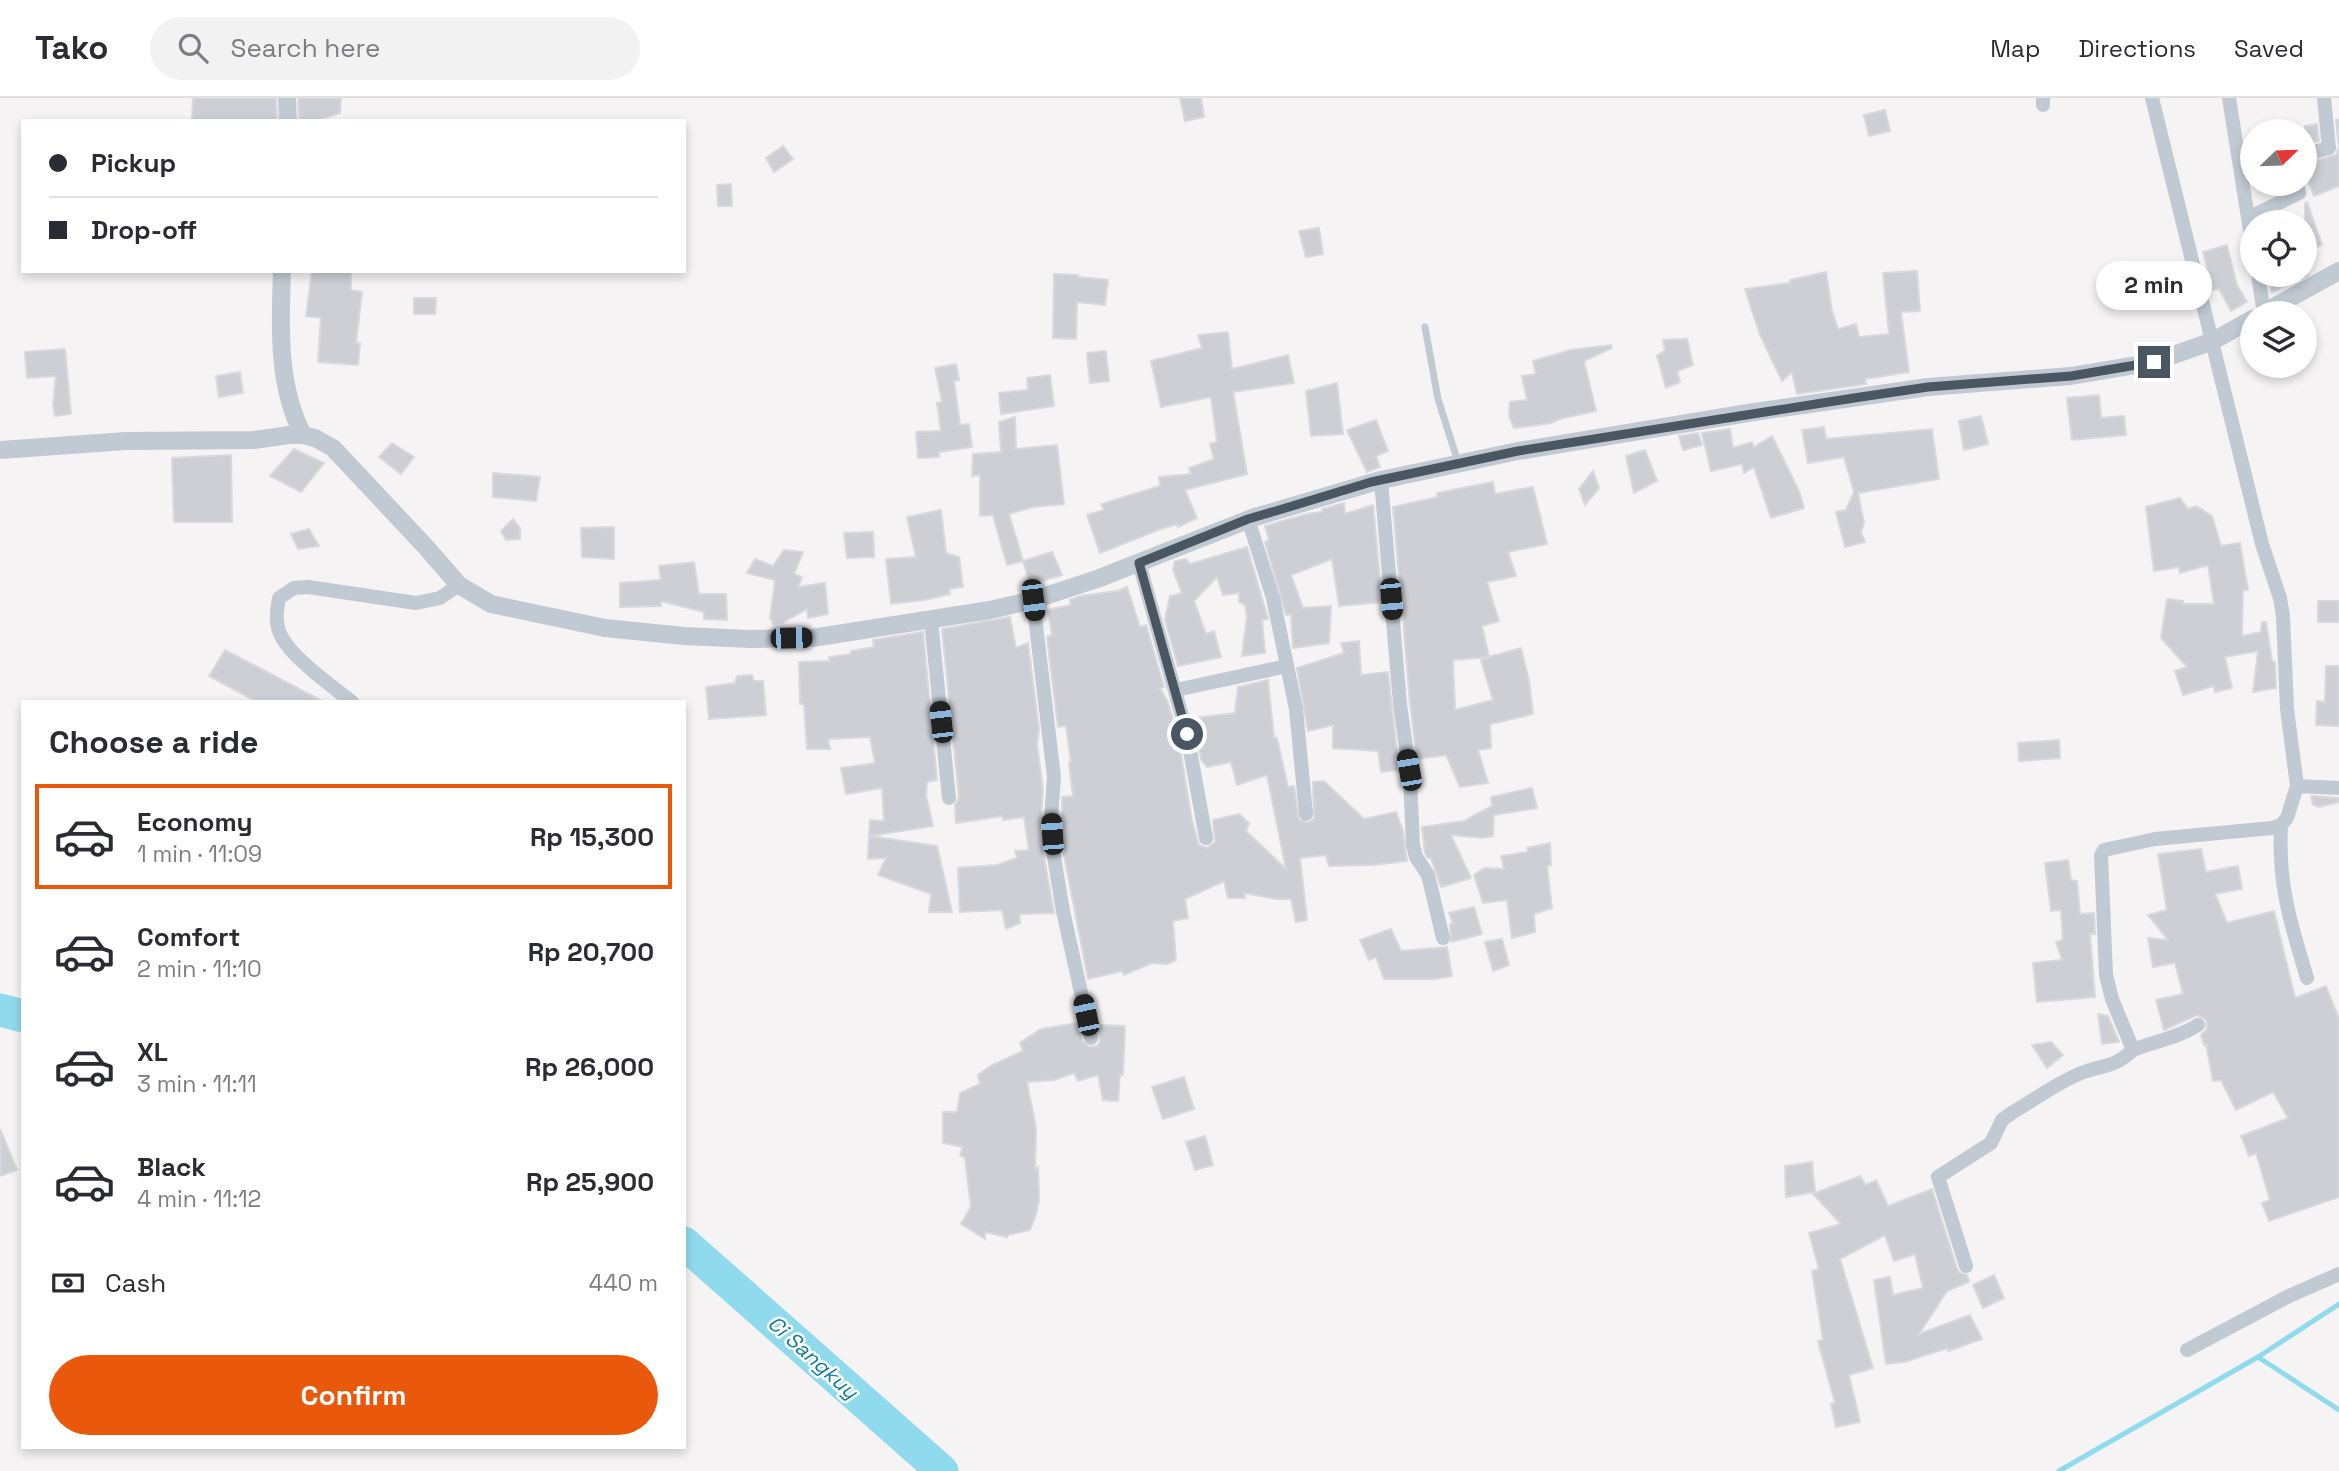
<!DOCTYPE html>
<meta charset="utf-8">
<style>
:root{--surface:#fff;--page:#f2f2f3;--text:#2b2b33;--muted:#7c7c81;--line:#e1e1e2;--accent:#ea580c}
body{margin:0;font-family:"Space Grotesk",sans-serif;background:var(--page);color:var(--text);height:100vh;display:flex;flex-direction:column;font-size:26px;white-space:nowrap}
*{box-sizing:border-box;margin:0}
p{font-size:23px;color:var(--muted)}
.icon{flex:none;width:38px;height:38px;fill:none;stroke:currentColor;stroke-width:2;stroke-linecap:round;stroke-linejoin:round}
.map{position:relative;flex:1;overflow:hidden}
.drawer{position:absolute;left:21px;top:602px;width:665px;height:749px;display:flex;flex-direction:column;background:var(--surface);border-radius:0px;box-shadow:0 4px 10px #0003}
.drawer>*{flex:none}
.banner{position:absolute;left:21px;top:21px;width:665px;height:154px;border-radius:0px;box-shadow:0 4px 10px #0003;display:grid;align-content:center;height:154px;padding:0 28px;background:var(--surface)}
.needle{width:46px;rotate:67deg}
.tools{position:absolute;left:2240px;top:21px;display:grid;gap:14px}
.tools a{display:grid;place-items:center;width:77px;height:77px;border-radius:50%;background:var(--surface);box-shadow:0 4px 10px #0003;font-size:35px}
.end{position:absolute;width:32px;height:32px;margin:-16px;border:9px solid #4a5661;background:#fff;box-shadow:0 0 0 4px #fff}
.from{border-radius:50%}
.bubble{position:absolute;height:49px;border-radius:24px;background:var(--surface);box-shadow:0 4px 10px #0003;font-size:23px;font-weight:800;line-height:49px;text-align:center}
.car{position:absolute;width:21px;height:42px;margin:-21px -10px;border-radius:9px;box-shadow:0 0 5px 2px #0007;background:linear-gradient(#222 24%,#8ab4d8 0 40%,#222 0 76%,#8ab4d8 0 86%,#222 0)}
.banner b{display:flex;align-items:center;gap:24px;height:66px;font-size:26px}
.banner b+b{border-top:2px solid var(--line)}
.banner i{width:18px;height:18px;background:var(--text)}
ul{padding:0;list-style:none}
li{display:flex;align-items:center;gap:21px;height:105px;margin:0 14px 10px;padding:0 14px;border:4px solid transparent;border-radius:0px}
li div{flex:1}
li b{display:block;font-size:26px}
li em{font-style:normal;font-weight:800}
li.on{border-color:var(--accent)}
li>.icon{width:63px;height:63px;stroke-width:1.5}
h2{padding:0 28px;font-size:32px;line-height:84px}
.pay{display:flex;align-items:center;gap:18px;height:77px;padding:0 28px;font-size:26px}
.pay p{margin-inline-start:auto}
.primary-button{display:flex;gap:14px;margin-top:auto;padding:14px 28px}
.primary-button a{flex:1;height:80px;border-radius:42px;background:var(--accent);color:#fff;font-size:28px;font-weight:800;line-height:80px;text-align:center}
header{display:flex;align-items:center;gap:42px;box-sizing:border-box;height:98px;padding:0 35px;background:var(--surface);border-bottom:2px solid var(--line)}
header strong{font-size:33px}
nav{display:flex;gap:38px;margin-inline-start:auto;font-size:24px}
.search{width:490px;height:63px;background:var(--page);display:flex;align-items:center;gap:18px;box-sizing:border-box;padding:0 24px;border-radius:38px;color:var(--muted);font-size:26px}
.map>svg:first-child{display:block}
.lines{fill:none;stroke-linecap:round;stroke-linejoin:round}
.stream{stroke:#90daee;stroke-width:5}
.river{stroke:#90daee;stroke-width:33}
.building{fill:#cdcfd5;stroke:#d7d9de;stroke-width:2;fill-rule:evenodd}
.service{stroke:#c1cad2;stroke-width:7}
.minor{stroke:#c1cad2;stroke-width:14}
.tertiary{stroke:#c1cad2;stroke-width:18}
.route{stroke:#4a5661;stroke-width:9}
.labels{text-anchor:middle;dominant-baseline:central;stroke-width:5;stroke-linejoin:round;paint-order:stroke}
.water-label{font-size:21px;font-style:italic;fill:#0c7c9b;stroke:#fff}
</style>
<header>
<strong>Tako</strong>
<div class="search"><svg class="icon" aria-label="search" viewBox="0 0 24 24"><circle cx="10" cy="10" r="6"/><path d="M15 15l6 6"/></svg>Search here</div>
<nav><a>Map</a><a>Directions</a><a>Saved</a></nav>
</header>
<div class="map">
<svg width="2339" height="1373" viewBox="0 0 2339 1373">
<rect width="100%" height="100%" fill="#f5f3f3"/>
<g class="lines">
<path class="stream" d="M2258 1259 2339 1312
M2059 1373 2258 1259 2339 1206"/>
<path class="river" d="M0 912 23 918
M684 1145 942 1373"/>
</g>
<path class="building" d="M193 0H276L277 23H192Z
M298 0H341L340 15 316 23H299Z
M1180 0H1201L1204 19 1185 23Z
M1885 12 1890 33 1869 38 1864 17Z
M2336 22H2339V88L2314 98 2305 74V65L2336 57 2339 49Z
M2317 26 2319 43 2305 46V28Z
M783 48 793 61 774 74 766 60Z
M731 86 732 108H718L717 87Z
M2307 104 2322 147 2305 153V105Z
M1319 130 1323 156 1306 159 1299 133Z
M2227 147 2237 187 2247 204 2231 213 2219 191 2213 192 2203 154Z
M312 173H351V192L362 194 356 245H360L358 267 318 264 321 220 306 218Z
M1917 173 1920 213 1901 214 1909 274 1865 281 1866 286 1797 296 1792 274 1782 283 1760 237 1745 191 1790 185V182L1826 174 1832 213 1838 231 1856 226 1859 239 1889 236 1883 175Z
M1054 176 1078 177V179L1108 182 1105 207 1077 204 1076 241 1053 240Z
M2268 177H2309L2272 194Z
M414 200H436L435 216H414Z
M1228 234 1232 271 1288 257 1294 285 1233 294 1247 376 1185 392 1197 420 1178 429 1177 426 1158 432 1100 455 1087 417 1104 412 1101 406 1160 388 1159 379 1191 376 1189 370 1214 361 1210 346 1217 344 1211 299 1161 309 1151 263 1202 250 1198 237Z
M1687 241 1693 267 1677 273 1680 284 1666 290 1657 258 1665 252 1663 242Z
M1611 247 1612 250 1584 263 1596 313 1559 321 1551 325 1514 330 1509 318 1510 304 1527 302 1522 278 1536 276 1533 263 1571 252Z
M65 251 71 316 55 318 53 306 56 278 27 280 25 254Z
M1106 253 1109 283 1090 285 1087 255Z
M956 266 959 282 954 283 960 327 969 326 972 349 939 354V359L918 360 916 334 941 333 937 305 942 304 935 270Z
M240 274 243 295 219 299 216 278Z
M1050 277 1054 308 1001 316 999 295 1028 292 1027 280Z
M1337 285 1343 336 1311 338 1306 293Z
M2099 297 2101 320 2124 318 2126 337 2072 342 2067 300Z
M1981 318 1988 346 1964 352 1959 323Z
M1015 319 1016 351 1057 347 1064 406 1033 409 1009 416 1023 463 1007 467 993 417 980 418V377L972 378 973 356 1001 354 999 324Z
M1376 322 1388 353 1376 358 1380 369 1367 374 1347 332Z
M1824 329 1826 341 1932 331 1939 381 1858 395 1864 425 1861 434 1865 444 1845 449 1836 414 1846 412 1854 394 1844 359 1808 365 1802 332Z
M1730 331 1733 350 1752 344 1754 349 1772 338 1799 393 1804 410 1771 420 1754 369 1744 375 1742 366 1711 373 1702 335Z
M1698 335 1702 347 1683 352 1679 338Z
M392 345 414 359 401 376 379 359Z
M294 351 324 365 301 394 270 378Z
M1645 352 1657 383 1634 395 1626 358Z
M231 357 232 424H174L172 360Z
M1593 373 1599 390 1585 407 1579 391Z
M493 375 540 379 536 403 493 399Z
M1493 384 1495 396 1533 389 1547 446 1508 454 1516 478 1487 484 1499 523 1482 528 1489 559 1521 550 1529 583 1533 616 1490 626 1491 650 1478 652 1488 685 1460 689 1446 657 1417 661 1410 605 1404 535V502H1401L1393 409 1438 399 1437 395ZM1489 559 1481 562 1493 602 1455 612 1453 562Z
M2180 400 2188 411 2196 408 2212 418 2221 448 2240 445 2248 492H2243L2242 538 2261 534 2262 524H2266L2272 563 2275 564 2276 590 2253 594 2258 553 2225 559 2232 590 2215 594 2214 588 2183 597 2175 573 2187 569 2161 540 2167 501 2183 503V506H2214L2208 467 2180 475 2179 469 2154 473 2146 409Z
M1344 405 1345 416 1373 407 1382 504 1339 508 1332 461 1291 477 1303 510 1331 508 1329 545 1293 550 1291 516 1286 517 1265 444 1269 442 1265 428 1307 416 1322 414V411Z
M941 412 946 455 959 459 963 489 949 491 950 496 924 502 891 506 886 461 916 459 907 419Z
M513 421 520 430V441L506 442 501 433Z
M614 429V461L582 459 581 430Z
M309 431 319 448 298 451 291 436Z
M873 434 874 459 847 460 844 435Z
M1247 449 1268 521 1262 522 1265 555 1242 558 1247 518 1245 507 1239 504V495L1223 497 1217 479 1194 503 1206 536 1214 533 1221 559 1178 568 1165 522 1170 498 1182 495 1173 472 1175 463 1186 461 1190 466Z
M784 452 803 454 794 476 802 479 798 489 825 485 828 516 808 520 807 511 782 525 773 526 772 522 770 521 775 482 747 475 755 461 773 468Z
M1052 454 1062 477 1030 486 1023 463Z
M694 464 699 496H726L727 522 704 521V514L661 503V508L620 509V485L661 482 659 468Z
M1127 489 1140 529 1146 527 1164 589 1160 591 1167 602 1178 638 1192 723 1199 747 1207 750 1215 744 1213 722 1239 716 1249 725 1246 733 1286 771 1267 677 1237 687 1231 664 1207 669 1201 661 1193 620 1235 615 1238 589 1268 582 1274 640H1277L1288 689 1294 688 1299 722 1308 725 1314 721 1313 684 1324 683 1364 721 1396 714 1403 733 1407 763 1371 767 1329 768 1326 757 1300 760 1307 822 1296 824 1291 801H1276L1244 795 1245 800H1228L1224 783 1185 801 1188 820 1173 823 1176 862 1168 866 1152 865 1124 877 1122 873 1088 881 1063 752 1062 699 1073 698 1069 664H1071L1066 628 1058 629 1047 539 1052 537 1048 512 1071 507 1070 502 1081 498 1117 493Z
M2318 503H2339V524H2318Z
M1010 519 1016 550 1028 545 1039 631 1037 647 1043 691 1041 719 1043 754 1054 815 1019 816 1020 825 1006 831 1002 812 960 814 958 770 997 767 1017 760 1015 753 1029 752 1024 719 1003 722V718L956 725 955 707 959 699 942 531Z
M923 534 937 682 927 684 926 698 933 728 869 738 870 722 884 723 882 690 846 696 841 670 875 665 870 639 828 641 830 651H807L804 606H800L799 564 830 563 829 559 851 556V553L874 549 873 542Z
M1359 543 1361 577 1388 574 1399 672 1381 674 1378 653 1333 650V627L1308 633 1297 570 1344 555 1341 545Z
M225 552 324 604H257L209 578Z
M2326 568H2339V628L2316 627 2317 603 2325 604Z
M752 577 754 583H763L766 617 709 621 706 589 735 585 737 578Z
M2059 642 2060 660 2019 663 2018 645Z
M1532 690 1537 710 1494 717 1493 738 1483 740 1451 737 1471 780 1441 789 1431 760H1428L1425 755 1422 729 1464 723 1492 708 1491 699Z
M2311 698 2339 700V704L2319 709 2313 707Z
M869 738 937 748 952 814H929L931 796 878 777 886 760 868 761Z
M1550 745 1551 767 1547 768 1552 810 1534 816 1535 834 1512 840 1507 802 1483 805 1474 777 1485 770 1504 771 1501 758 1528 754 1527 750Z
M2201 751 2206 774 2238 768 2242 791 2215 796 2227 825 2274 813 2295 900 2326 888 2339 921V1099L2269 1123 2262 1105 2270 1102 2256 1055 2249 1058 2241 1038 2288 1020 2273 994 2236 1012 2221 982 2213 983 2206 946 2204 947 2201 937 2207 931 2206 922 2197 917 2164 932 2156 902 2183 896 2175 865 2153 869 2148 840 2168 842 2148 817 2167 812 2158 756Z
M2068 762 2071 782 2077 783 2080 816 2094 815 2095 836H2090L2095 899 2037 904 2033 865 2062 862 2056 844 2063 842 2061 812 2051 813 2045 765Z
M1474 809 1482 836 1451 844 1450 826 1453 825 1449 815Z
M1391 831 1401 853 1447 849 1452 878 1435 881H1384L1376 859 1369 862 1360 842Z
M1502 841 1509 867 1493 873 1485 844Z
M2098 916 2108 918 2119 944 2102 946Z
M1078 925 1082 943 1089 949 1097 948 1100 944 1098 927 1125 928 1123 977 1120 976 1118 1003 1103 1002 1098 977 1078 983 1074 975 1054 982 1027 984 1036 1030 1035 1072 1038 1069 1039 1102 1036 1116 1030 1132 1008 1137 1007 1139 985 1134V1141L961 1126 971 1109 965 1060 960 1057 963 1049 943 1045V1014H957L960 995 980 986 978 977 992 967 1023 953 1020 945 1041 931Z
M2051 944 2063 957 2047 970 2032 947Z
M1184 979 1194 1011 1163 1021 1152 989Z
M0 1031 17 1072 0 1078Z
M1205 1038 1213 1067 1195 1072 1186 1044Z
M1812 1064 1815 1094 1786 1099 1785 1068Z
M1860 1078 1866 1087 1876 1082 1888 1108 1932 1091 1957 1171 1960 1175 1967 1177 1969 1184 1947 1193 1919 1236 1970 1217 1982 1241 1948 1253V1250L1904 1264 1886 1266 1874 1182 1890 1179 1893 1197 1923 1190 1915 1156 1894 1163 1885 1137 1840 1161 1873 1270 1849 1277 1860 1324 1836 1329 1831 1306 1835 1305 1818 1243 1823 1242 1812 1173 1819 1171 1809 1135 1841 1126 1813 1096Z
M1994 1177 2004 1200 1983 1210 1973 1187Z"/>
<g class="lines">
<path class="service" d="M1425 229 1438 301 1458 364"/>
<path class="minor" d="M2043 0V7
M2152 0 2262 446 2280 500 2283 518 2287 611 2297 688 2287 720 2281 727 2272 730 2155 741 2104 752 2101 757 2106 877 2112 901 2133 952C2155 943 2178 940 2198 927
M2229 0 2252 145
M2305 56 2329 50 2324 0
M2248 120 2299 95 2297 86
M2258 177 2264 215
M1381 382 1400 606 1410 679 1413 747 1416 759 1428 777 1443 840
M1248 421 1273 500 1296 611 1306 716
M1139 465 1187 636 1206 740
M1033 502 1054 679 1051 720 1053 753 1063 813 1091 940
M931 522 949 700
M1176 592 1287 568
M352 604C332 588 287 557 279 533 275 523 277 510 279 500L294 490 308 489 416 505 440 500 459 487
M2297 688 2339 690
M2281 727C2278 787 2290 823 2307 880
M1966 1168 1938 1079 1991 1045 2002 1022 2013 1014C2036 1001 2059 983 2084 974 2107 966 2113 970 2133 952
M2187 1252 2289 1198 2339 1176"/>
<path class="tertiary" d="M287 0 288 23
M282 173C280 228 277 287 303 337
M2263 215 2339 173
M0 352 126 343 254 342 289 337H303L315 340 333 350 425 448 459 487 491 506 605 530 684 538 750 541 812 540 990 512 1033 502 1097 481 1255 419 1381 382 1518 353 1754 314 1928 289 2071 278 2154 264 2213 243 2252 221"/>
</g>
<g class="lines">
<path class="route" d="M1187 636 1139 465 1248 421 1279 412 1371 384 1518 353 1854 300 1928 289 2071 278 2154 264"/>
</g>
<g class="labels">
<g class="water-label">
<text transform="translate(813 1259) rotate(42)">Ci Sangkuy</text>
</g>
</g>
</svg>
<div class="tools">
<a><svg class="needle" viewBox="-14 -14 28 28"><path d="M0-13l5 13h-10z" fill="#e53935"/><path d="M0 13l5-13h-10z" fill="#7c7c81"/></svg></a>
<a><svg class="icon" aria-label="locate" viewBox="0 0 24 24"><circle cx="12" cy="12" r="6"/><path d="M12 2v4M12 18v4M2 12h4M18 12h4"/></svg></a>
<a><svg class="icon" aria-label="layers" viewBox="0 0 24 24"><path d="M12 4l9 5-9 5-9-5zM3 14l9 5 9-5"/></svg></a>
</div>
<i class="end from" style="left:1187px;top:636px"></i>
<i class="end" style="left:2154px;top:264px"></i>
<div class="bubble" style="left:2096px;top:163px;width:116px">2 min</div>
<i class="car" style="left:1391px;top:501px;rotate:175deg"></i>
<i class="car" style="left:1033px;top:502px;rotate:173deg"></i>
<i class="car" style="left:791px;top:540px;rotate:89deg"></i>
<i class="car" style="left:941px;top:624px;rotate:354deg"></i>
<i class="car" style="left:1409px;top:672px;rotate:350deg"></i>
<i class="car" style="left:1052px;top:736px;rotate:356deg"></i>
<i class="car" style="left:1086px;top:917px;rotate:348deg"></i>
<div class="banner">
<b><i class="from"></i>Pickup</b>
<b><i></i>Drop-off</b>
</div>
<section class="drawer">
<h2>Choose a ride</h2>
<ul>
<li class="on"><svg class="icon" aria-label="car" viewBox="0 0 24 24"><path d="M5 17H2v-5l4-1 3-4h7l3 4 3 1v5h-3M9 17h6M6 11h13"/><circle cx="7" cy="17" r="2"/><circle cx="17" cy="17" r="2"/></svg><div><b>Economy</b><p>1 min · 11:09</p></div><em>Rp 15,300</em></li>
<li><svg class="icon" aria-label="car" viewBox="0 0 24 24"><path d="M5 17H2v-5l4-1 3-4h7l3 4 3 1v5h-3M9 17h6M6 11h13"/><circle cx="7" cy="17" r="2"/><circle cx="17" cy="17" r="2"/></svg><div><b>Comfort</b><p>2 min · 11:10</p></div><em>Rp 20,700</em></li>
<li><svg class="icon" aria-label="car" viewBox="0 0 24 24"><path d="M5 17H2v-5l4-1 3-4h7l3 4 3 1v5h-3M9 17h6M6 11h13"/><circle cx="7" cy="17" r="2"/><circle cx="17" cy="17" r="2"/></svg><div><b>XL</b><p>3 min · 11:11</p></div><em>Rp 26,000</em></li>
<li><svg class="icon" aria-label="car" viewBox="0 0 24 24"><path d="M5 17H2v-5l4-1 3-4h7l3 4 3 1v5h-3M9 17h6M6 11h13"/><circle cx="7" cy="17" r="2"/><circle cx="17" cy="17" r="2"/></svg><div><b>Black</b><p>4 min · 11:12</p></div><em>Rp 25,900</em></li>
</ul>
<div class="pay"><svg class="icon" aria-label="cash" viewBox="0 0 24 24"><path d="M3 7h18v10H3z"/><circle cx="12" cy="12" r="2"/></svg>Cash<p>440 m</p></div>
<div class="primary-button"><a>Confirm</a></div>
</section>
</div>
